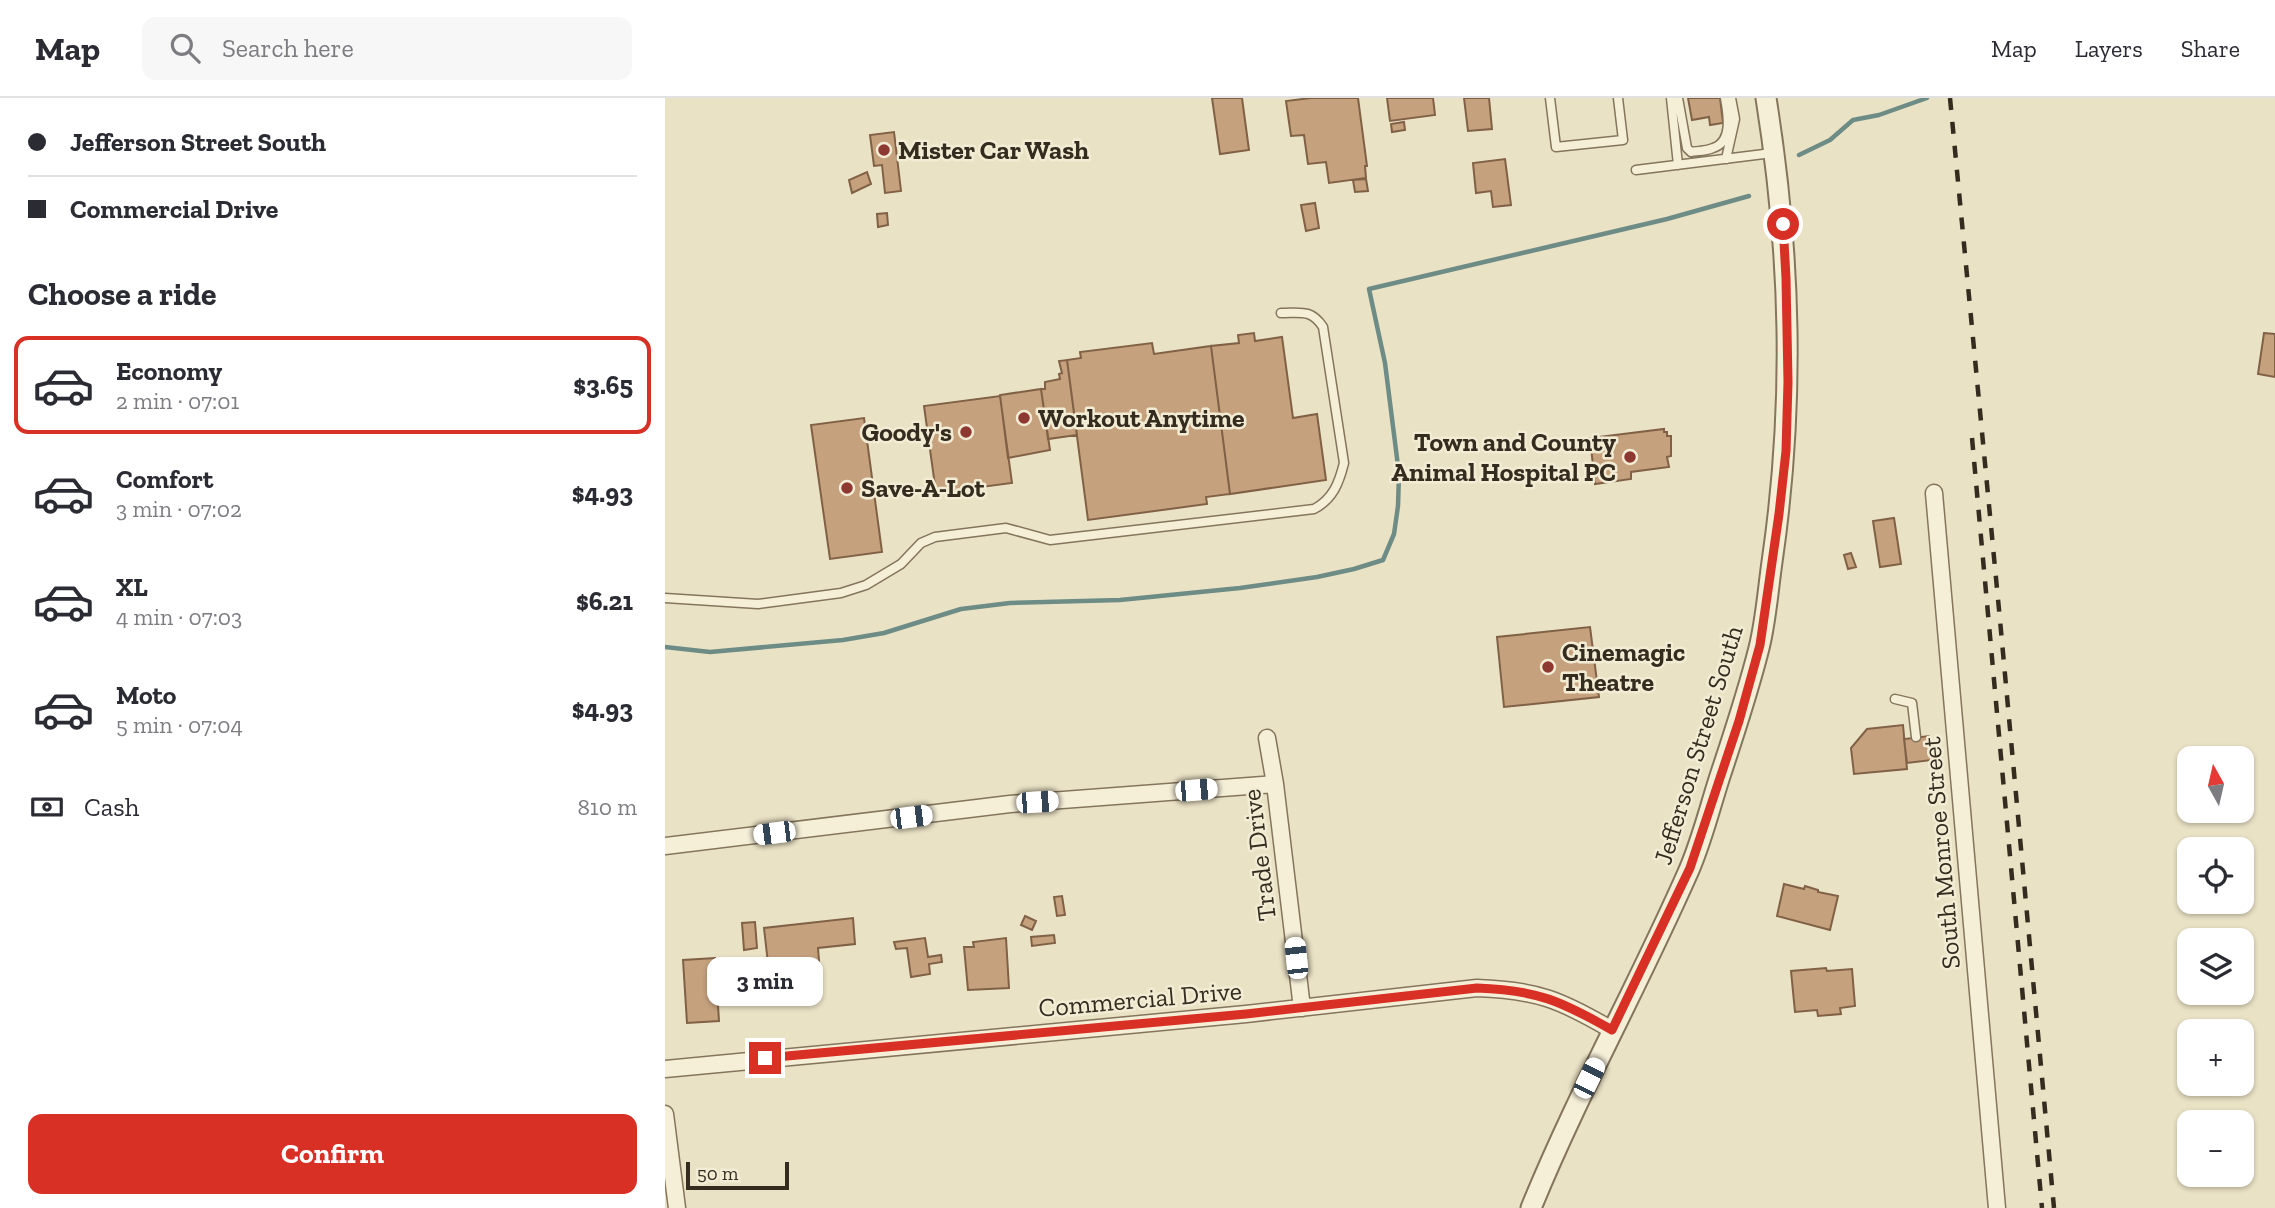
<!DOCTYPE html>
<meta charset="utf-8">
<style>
:root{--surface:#fff;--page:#f7f7f7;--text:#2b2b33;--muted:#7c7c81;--line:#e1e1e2;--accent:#d93025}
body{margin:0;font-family:"Zilla Slab",serif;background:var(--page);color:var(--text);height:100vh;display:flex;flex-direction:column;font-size:26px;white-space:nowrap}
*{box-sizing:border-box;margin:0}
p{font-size:23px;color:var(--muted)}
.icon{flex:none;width:38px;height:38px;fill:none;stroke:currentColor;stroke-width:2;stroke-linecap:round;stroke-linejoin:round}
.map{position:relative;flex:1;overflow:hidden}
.panel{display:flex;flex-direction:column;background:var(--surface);width:665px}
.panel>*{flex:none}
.guide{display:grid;align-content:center;height:154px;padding:0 28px;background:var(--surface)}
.needle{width:46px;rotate:352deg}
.buttons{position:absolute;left:1512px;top:648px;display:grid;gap:14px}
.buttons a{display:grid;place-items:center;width:77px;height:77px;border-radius:14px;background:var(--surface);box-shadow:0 2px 5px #0004;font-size:35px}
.scale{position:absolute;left:21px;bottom:18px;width:103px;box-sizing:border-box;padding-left:7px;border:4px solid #352c1f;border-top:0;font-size:19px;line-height:24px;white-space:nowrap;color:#352c1f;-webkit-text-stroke:5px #f3ecd4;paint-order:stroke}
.end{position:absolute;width:32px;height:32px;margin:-16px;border:9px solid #d93025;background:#fff;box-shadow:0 0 0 4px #fff}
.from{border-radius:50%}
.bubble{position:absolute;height:49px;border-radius:14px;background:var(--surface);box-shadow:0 2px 5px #0004;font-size:23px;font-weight:800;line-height:49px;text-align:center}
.car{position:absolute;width:21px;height:42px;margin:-21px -10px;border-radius:9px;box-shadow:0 0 5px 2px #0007;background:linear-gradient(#fff 24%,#345 0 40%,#fff 0 76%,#345 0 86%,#fff 0)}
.guide b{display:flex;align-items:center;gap:24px;height:66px;font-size:26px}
.guide b+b{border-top:2px solid var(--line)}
.guide i{width:18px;height:18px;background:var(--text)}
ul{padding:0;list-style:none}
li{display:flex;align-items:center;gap:21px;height:98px;margin:0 14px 10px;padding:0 14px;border:4px solid transparent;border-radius:14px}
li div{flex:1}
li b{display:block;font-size:26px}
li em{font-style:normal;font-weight:800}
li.on{border-color:var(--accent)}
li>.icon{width:63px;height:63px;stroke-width:1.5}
h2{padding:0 28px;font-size:32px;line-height:84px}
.pay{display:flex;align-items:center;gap:18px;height:77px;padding:0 28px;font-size:26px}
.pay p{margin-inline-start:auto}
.button{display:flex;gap:14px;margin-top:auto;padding:14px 28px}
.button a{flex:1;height:80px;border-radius:14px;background:var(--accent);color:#fff;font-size:28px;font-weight:800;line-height:80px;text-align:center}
header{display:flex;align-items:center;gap:42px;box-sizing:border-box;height:98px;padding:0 35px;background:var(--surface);border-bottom:2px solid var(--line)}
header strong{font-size:33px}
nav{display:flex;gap:38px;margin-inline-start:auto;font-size:24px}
.search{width:490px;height:63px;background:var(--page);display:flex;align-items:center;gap:18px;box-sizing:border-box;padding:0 24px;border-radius:14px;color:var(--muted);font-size:26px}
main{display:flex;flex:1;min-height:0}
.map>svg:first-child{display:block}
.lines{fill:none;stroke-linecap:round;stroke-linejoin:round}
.stream{stroke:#6e8c86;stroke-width:4.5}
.building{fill:#c5a17e;stroke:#816145;stroke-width:2}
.service-casing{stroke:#84755d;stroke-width:11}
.minor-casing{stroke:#84755d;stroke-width:19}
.tertiary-casing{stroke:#84755d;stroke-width:23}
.service{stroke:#f6efd8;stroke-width:8}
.minor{stroke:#f6efd8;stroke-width:16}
.tertiary{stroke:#f6efd8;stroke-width:19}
.rail{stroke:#352c1f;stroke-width:4.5;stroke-dasharray:12 12;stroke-linecap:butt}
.route{stroke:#d93025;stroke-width:9}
.poi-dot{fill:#8e3832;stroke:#f3ecd4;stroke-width:2.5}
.labels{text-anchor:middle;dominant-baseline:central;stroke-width:5;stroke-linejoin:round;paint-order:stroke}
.poi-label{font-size:26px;font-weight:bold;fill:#352c1f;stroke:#f3ecd4;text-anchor:start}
.street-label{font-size:26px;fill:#352c1f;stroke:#f3ecd4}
</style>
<header>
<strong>Map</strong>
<div class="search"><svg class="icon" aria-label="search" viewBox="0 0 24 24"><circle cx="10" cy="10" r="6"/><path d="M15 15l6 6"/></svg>Search here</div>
<nav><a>Map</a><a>Layers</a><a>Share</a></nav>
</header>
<main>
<section class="panel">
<div class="guide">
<b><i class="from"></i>Jefferson Street South</b>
<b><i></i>Commercial Drive</b>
</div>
<h2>Choose a ride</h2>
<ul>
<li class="on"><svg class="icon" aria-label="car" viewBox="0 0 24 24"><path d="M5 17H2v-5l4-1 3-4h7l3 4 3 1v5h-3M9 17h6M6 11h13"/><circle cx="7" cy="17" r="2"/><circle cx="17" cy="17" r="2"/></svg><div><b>Economy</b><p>2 min · 07:01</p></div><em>$3.65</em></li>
<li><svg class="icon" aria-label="car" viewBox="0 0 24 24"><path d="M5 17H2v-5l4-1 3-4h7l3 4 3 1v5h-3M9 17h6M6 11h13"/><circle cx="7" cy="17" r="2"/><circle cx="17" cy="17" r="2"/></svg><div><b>Comfort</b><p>3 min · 07:02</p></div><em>$4.93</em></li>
<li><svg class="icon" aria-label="car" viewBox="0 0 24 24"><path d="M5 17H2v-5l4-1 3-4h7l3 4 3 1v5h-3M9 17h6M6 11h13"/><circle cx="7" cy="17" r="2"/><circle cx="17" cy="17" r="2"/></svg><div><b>XL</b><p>4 min · 07:03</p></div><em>$6.21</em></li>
<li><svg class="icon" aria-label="car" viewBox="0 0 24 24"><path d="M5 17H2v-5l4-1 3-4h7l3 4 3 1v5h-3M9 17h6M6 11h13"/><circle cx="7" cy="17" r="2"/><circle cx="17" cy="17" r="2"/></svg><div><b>Moto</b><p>5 min · 07:04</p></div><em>$4.93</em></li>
</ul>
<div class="pay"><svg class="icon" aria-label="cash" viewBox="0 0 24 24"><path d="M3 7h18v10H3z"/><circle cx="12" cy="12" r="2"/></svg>Cash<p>810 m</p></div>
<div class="button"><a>Confirm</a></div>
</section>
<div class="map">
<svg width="1610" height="1110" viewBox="0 0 1610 1110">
<rect width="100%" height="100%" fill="#eae2c5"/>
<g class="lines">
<path class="stream" d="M1134 57 1165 42 1188 22 1214 17 1262 0
M0 549 45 554 178 542 219 535 296 511 345 505 455 502 575 490 652 479 689 471 718 462 729 436 733 408 734 376 720 265 704 191 1002 121 1084 98"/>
</g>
<path class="building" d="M547 0H577L584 52 555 56Z
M646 0H693L702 68H700L701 80 664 85 661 64 643 66 639 37 626 38 621 3Z
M722 0H768L770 17 725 23Z
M799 0H824L827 31 803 33Z
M1023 0H1055L1058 25 1045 27 1044 19 1027 22Z
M739 24 740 32 727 34 726 26Z
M229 34 236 93 220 95 217 67 209 68 205 37Z
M840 61 846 107 828 109 826 93 811 95 808 65Z
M202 74 206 86 187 95 184 82Z
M701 81 703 93 690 94 688 82Z
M650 105 654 130 641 133 636 107Z
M222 115 223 127 213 129 212 116Z
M589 235 590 243 617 239 628 320 652 316 661 382 565 396 546 248 574 245 573 237Z
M1599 235 1610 236V279L1593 276Z
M487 245 489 256 546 248 565 396 541 399 542 406 423 422 402 262 416 260 415 254Z
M402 262 412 337 383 341 376 291H380V284L395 281 394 276 397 275 394 263Z
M376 291 385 352 343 360 335 297Z
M335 298 347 385 271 395 259 308Z
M199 320 217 454 165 461 146 327Z
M999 331V334H1002V338H1006V358L1002 359 1004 369 966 374V381L930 386 925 340Z
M1229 420 1236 466 1215 469 1208 423Z
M1186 455 1191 469 1183 471 1179 457Z
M925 529 934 599 839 609 832 539Z
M1238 627 1242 671 1189 676 1186 650 1202 631Z
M1264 638 1267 662 1242 665 1239 641Z
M1119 786 1139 791 1140 788 1153 792V794L1173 798 1165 832 1112 818Z
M397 798 400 817 392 818 389 799Z
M360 818 371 823 367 832 356 827Z
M188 820 190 846 153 850 156 888 106 892 99 830Z
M90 824 92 850 79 852 77 825Z
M389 837 390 845 367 848 366 839Z
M260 840 263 859 276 857 277 864 264 866 265 876 246 879 242 850 231 851 229 844Z
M341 840 344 890 303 892 299 849H309L308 844Z
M50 860 54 923 22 925 18 862Z
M1161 870 1162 873 1187 871 1190 908 1175 910 1176 916 1153 918 1152 912 1130 914 1126 873Z"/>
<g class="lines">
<g class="service-casing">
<path id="service" d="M885 0 891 49 958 42 953 0
M1006 0 1013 67
M1013 0 1022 50 1026 54C1033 53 1041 53 1048 50 1068 44 1063 16 1060 0
M1061 61 1070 21 1066 0
M971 72 1107 55
M0 500 93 506 176 495 201 487 236 466 256 445 270 439 341 430 385 442 649 411C668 401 674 385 679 365L658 229C646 211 636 215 616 215
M1230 601 1247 605 1251 639"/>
</g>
<g class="minor-casing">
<path id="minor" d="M1269 395 1332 1110
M602 640 610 686 637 910
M0 748 345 706 610 686
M0 971 581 916 812 890C872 892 896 902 947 932
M0 1016 12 1110"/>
</g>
<g class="tertiary-casing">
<path id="tertiary" d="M866 1110C913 995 974 886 1024 772 1037 742 1045 709 1055 678 1069 636 1083 594 1094 550 1101 522 1103 492 1107 464 1130 306 1126 157 1101 0"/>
</g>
<use href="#service" class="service"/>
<use href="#minor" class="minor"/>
<use href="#tertiary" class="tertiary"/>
<path class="rail" d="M1285 0 1335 522 1389 1110
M1307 340 1377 1110"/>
</g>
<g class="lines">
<path class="route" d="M100 960 581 916 812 890C872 892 896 903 947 932L1025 770 1074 623 1095 547 1114 416 1121 353 1123 284 1121 180 1118 126"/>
</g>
<g class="poi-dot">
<circle cx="219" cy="52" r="7"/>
<circle cx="359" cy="320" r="7"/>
<circle cx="301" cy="334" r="7"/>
<circle cx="965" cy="359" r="7"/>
<circle cx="182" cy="390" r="7"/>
<circle cx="883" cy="569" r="7"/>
</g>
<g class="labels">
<g class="poi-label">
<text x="233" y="52">Mister Car Wash</text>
<text x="373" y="320">Workout Anytime</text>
<text x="287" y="334" text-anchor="end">Goody's</text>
<text x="951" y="344" text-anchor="end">Town and County<tspan x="951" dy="30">Animal Hospital PC</tspan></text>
<text x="196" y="390">Save-A-Lot</text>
<text x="897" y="554">Cinemagic<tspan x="897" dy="30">Theatre</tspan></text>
</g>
<g class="street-label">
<text transform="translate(1033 647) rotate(-73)">Jefferson Street South</text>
<text transform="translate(1276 755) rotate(-95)">South Monroe Street</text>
<text transform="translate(594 757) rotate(-97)">Trade Drive</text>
<text transform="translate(475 901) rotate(-5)">Commercial Drive</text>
</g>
</g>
</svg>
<div class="buttons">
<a><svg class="needle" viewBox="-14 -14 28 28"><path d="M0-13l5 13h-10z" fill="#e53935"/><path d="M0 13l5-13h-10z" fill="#7c7c81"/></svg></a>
<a><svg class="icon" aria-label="locate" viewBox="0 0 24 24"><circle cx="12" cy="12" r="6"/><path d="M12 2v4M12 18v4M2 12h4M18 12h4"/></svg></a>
<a><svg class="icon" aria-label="layers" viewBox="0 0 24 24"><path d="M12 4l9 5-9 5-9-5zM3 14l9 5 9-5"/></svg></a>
<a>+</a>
<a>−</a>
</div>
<div class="scale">50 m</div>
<i class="end from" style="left:1118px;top:126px"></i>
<i class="end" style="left:100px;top:960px"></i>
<div class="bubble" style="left:42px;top:859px;width:116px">3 min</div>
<i class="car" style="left:531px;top:692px;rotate:85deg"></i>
<i class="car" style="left:372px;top:704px;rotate:86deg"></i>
<i class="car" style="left:246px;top:719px;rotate:83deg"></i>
<i class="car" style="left:109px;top:735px;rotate:263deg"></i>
<i class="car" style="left:631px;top:860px;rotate:354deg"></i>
<i class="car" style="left:924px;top:980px;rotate:26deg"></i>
</div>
</main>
